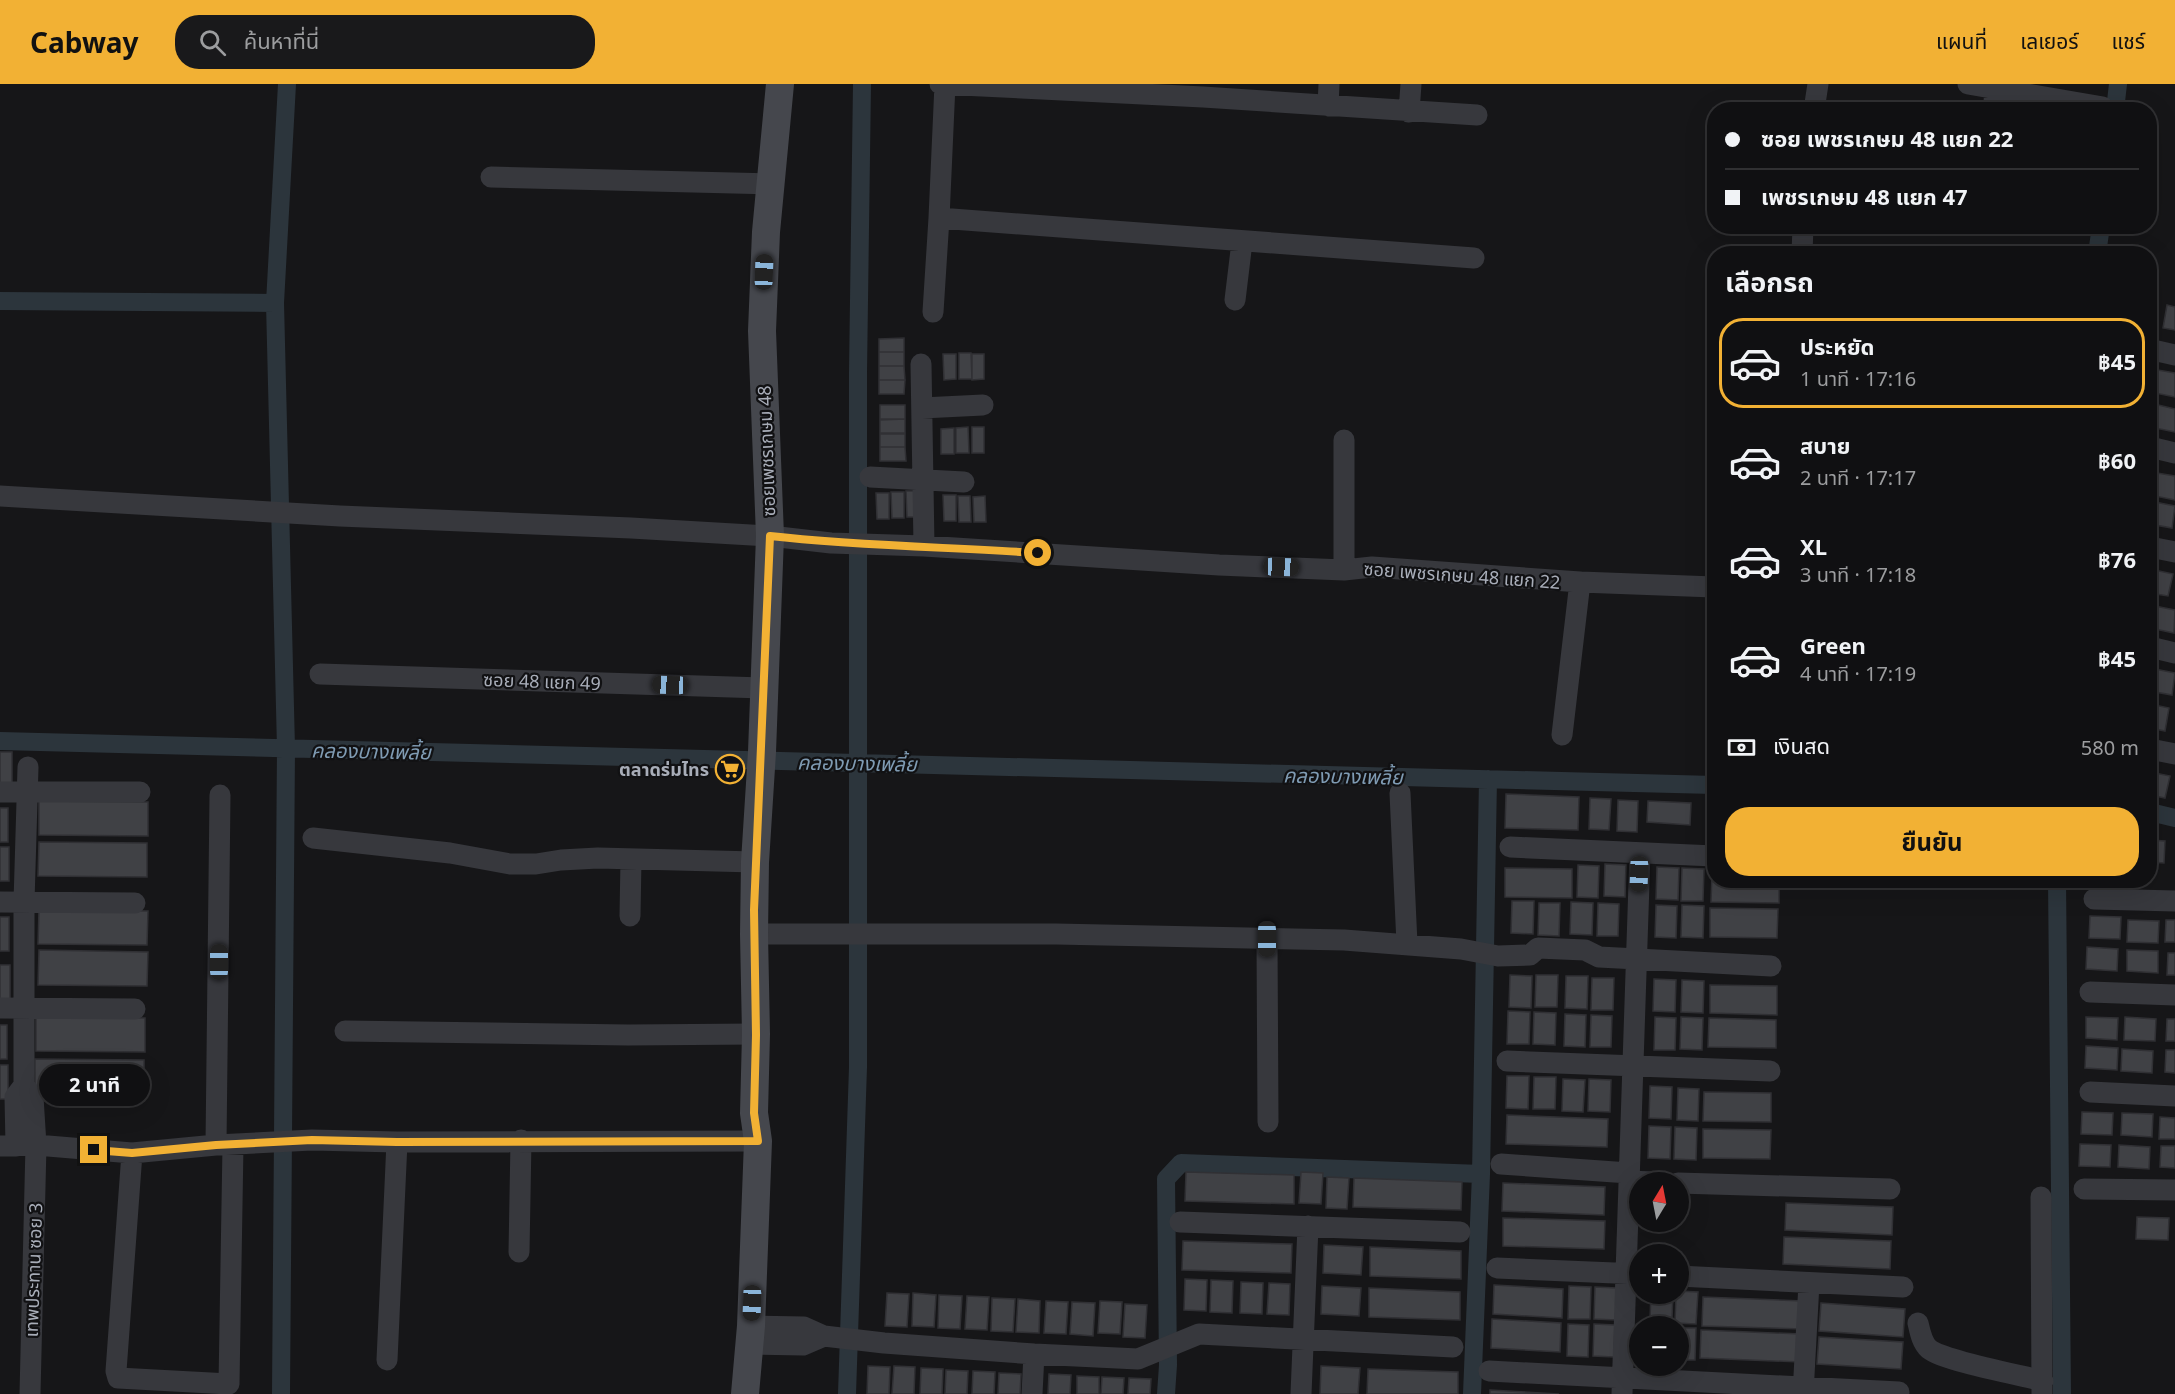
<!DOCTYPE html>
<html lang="th">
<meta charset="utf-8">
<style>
:root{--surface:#101012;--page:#19191b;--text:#f1f3f6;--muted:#9c9d9f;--line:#303032;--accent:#f2b134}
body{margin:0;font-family:"Noto Sans","Noto Sans Thai",sans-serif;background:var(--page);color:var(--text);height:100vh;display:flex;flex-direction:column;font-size:22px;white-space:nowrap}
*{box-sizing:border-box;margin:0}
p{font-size:20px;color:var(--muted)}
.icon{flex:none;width:33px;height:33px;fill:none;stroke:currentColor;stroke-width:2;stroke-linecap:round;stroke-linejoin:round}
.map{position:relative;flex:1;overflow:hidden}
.details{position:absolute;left:1707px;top:162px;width:450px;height:642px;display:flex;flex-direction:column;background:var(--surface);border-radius:24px;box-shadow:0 6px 24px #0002,0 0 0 2px var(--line)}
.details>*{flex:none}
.guide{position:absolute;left:1707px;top:18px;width:450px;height:132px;border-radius:24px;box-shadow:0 6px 24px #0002,0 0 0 2px var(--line);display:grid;align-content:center;height:132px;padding:0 18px;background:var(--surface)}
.needle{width:39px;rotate:10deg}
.buttons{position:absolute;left:1629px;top:1088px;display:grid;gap:12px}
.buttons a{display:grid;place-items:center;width:60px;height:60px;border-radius:50%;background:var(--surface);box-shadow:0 6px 24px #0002,0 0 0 2px var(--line);font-size:30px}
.end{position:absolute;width:27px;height:27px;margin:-14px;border:8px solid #f2b134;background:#111;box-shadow:0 0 0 3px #111}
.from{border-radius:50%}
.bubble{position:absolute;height:42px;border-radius:21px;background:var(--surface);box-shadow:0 6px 24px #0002,0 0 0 2px var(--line);font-size:20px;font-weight:700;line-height:42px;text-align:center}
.car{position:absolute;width:18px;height:36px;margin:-18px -9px;border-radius:8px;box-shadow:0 0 4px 2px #0007;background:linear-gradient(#222 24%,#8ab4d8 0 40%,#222 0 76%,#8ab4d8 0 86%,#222 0)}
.guide b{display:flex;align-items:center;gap:21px;height:57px;font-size:22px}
.guide b+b{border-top:2px solid var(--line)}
.guide i{width:15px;height:15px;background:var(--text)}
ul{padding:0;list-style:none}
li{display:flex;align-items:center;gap:18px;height:90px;margin:0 12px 9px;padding:0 6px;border:3px solid transparent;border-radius:24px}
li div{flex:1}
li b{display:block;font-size:22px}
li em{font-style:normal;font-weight:700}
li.current{border-color:var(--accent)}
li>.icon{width:54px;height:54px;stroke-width:1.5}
h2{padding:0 18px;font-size:27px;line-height:72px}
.pay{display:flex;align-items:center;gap:15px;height:66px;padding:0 18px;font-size:22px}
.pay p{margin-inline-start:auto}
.primary-button{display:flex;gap:12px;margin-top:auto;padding:12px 18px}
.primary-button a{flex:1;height:69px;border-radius:24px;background:var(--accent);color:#111;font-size:24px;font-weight:700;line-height:69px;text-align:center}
header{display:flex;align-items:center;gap:36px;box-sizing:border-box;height:84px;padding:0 30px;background:var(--accent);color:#111}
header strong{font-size:28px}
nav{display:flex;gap:33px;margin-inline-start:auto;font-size:21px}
.search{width:420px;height:54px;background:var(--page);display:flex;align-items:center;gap:15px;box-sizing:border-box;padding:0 21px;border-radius:24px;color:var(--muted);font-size:22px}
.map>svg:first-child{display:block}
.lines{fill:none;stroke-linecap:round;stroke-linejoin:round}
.canal{stroke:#2c353c;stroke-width:18}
.building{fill:#404145;stroke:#303034;stroke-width:1.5}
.street{stroke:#37383d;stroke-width:21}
.secondary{stroke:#45474d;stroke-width:28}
.route{stroke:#f2b134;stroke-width:8}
.labels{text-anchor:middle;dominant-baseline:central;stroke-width:4.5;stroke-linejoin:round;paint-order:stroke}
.street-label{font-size:18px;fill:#a8adb8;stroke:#111113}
.poi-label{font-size:18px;font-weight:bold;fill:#a8adb8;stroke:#111113;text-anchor:end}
.water-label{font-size:20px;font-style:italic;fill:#7f9bb3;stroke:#111113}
</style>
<header>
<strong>Cabway</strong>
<div class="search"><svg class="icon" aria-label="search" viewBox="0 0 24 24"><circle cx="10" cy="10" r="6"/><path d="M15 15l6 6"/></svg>ค้นหาที่นี่</div>
<nav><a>แผนที่</a><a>เลเยอร์</a><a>แชร์</a></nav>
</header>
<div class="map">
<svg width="2175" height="1310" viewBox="0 0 2175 1310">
<rect width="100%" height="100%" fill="#161618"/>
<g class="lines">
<path class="canal" d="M2115 26 2118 0
M2097 170 2101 142
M0 217 275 219
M0 657 1714 701
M2150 728 2175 734
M2057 796 2062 1310
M281 1310 286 664 275 219 287 0
M847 1310 858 983V289L862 0
M1166 1310 1168 1281 1166 1095 1181 1079 1481 1090
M1472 1310 1481 1090 1488 695"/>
</g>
<path class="building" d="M2167 221 2175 223V246L2163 244Z
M904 254V268H879V255Z
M879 268H904V282H879Z
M959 269H971L972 295H959Z
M943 270H956V295L944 296Z
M972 270H984V295L972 296Z
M879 282H904L905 296H879Z
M2152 285 2175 289V313L2150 308Z
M879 296H905L904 310H879Z
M2154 320 2175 325V348L2150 343Z
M880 321H905V335H880Z
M905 335V349H880V336Z
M968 343 969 369H956V344Z
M972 343H984V369H972Z
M954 344V370H941V345Z
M880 350H905V363H880Z
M880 363H905L906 377H880Z
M2151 388 2175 392V416L2150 411Z
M906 407H918L919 433H907Z
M891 408H904V434H892Z
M876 409H889V435H877Z
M943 411H956V437H944Z
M958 412H970L971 438H959Z
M985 412 986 438H974L973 413Z
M2150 417 2175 422 2172 444 2150 440Z
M2150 485 2173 490 2168 512 2150 509Z
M2150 521 2175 526 2174 549 2150 544Z
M2150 584 2175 589 2172 611 2150 607Z
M2150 620 2169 624 2165 647 2150 644Z
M0 668H12V702H0Z
M2150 688 2170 692 2165 714 2150 711Z
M1506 710 1579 713 1578 746 1505 744Z
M1590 714 1611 715 1609 746 1589 745Z
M1618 716 1638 717 1637 748 1617 747Z
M39 717 148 718V752L39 751Z
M1648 717 1691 719 1690 741 1647 738Z
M1707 718H1714V752H1706Z
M0 724H8V758H0Z
M2150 756 2165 757 2164 779 2150 778Z
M39 758 147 759V793L38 792Z
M0 763H9V797H0Z
M1605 780 1626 781 1625 813 1604 812Z
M1578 781 1599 782 1598 814 1577 813Z
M1657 783 1679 784 1678 816 1656 815Z
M1505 784 1572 785V814L1505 813Z
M1682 784 1704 785 1703 817H1681Z
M1712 789H1714V796H1779V819L1711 818Z
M1512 817H1534L1533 850 1511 849Z
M1571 818 1593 819 1592 851 1570 850Z
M1539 819H1560L1559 852 1538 851Z
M1598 819 1619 820 1618 852H1597Z
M1656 821 1677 822 1676 854 1655 853Z
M1682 821 1704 822 1703 854 1681 853Z
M1710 824 1778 825 1777 854 1710 853Z
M39 826 148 827 147 861 38 860Z
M2090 832 2121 833 2120 855 2089 854Z
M0 833H9V867H0Z
M2128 836 2159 837 2158 859 2127 858Z
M2166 836H2175V858H2165Z
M2087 863 2118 865 2117 887 2086 885Z
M39 866 148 868 147 902 38 901Z
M2127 866 2158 867V889L2127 887Z
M2168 869H2175V891H2167Z
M0 881H10V915H0Z
M1510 891 1532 892 1531 924 1509 923Z
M1536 891H1558L1557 923H1535Z
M1566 892H1588L1587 925 1565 924Z
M1592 894H1614L1613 926H1591Z
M1654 895 1676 896 1675 928 1653 927Z
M1682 896 1704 897 1703 929 1681 928Z
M1710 901 1777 902V931L1710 929Z
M1508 927 1530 928 1529 960H1507Z
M1534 928 1556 929 1555 961 1533 960Z
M1565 930 1586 931 1585 963 1564 962Z
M1591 931 1612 932 1611 963H1590Z
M36 933 145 934V968L36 967Z
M1655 933 1676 934 1675 966H1654Z
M1681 933 1703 934 1702 966 1680 965Z
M2086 933 2118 934 2117 956 2086 954Z
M2125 933 2156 935 2155 957 2124 956Z
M1709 934 1776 936V964L1708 963Z
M2167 935H2175V957H2166Z
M0 941H7V975H0Z
M2086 962 2118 964 2117 986 2085 984Z
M2122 965 2153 967 2152 989 2121 987Z
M2166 966H2175V989L2165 988Z
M35 975 144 976V1010L35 1009Z
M0 981H8V1015H0Z
M1507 992H1529L1528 1025 1506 1024Z
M1534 993H1556L1555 1025H1533Z
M1563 995 1585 996 1583 1028 1562 1027Z
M1589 995 1611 996 1610 1028 1588 1027Z
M1650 1002 1672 1003 1671 1035 1649 1034Z
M1678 1004 1699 1005 1698 1037 1677 1036Z
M1704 1008 1771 1009V1038L1703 1037Z
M2082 1028 2113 1029 2112 1051 2081 1050Z
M2122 1029 2153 1030 2152 1053 2121 1051Z
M1507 1031 1608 1035 1607 1063 1506 1060Z
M2160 1033 2175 1034V1055H2159Z
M1649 1042 1671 1043 1670 1075 1648 1074Z
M1675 1043 1697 1044 1696 1076 1674 1075Z
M1703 1045 1771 1046 1770 1075 1703 1074Z
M2080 1060 2111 1061 2110 1083 2079 1082Z
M2119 1061 2150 1063 2149 1085 2118 1083Z
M2161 1062H2175V1084L2160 1083Z
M1186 1088 1294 1091V1120L1185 1117Z
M1301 1088 1323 1089 1321 1120 1299 1119Z
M1327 1093 1349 1094 1347 1125 1326 1124Z
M1354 1094 1462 1098 1461 1126 1353 1123Z
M1503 1099 1605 1103 1604 1131 1502 1127Z
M1786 1119 1893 1123 1892 1151 1785 1146Z
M2137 1133 2169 1134 2168 1156 2136 1155Z
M1503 1134 1605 1137 1604 1165 1503 1162Z
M1784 1153 1891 1157 1890 1185 1783 1180Z
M1183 1157 1292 1160 1291 1189 1182 1186Z
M1324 1161 1363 1163 1361 1191 1323 1189Z
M1370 1163 1461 1167V1195L1370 1192Z
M1185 1195 1207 1196 1206 1227 1184 1226Z
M1211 1196 1233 1197 1232 1229 1210 1228Z
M1241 1198 1263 1199 1262 1230 1240 1229Z
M1269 1199 1290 1200 1289 1231 1267 1230Z
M1494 1201 1563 1205 1562 1234 1493 1230Z
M1322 1202 1361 1204 1359 1232 1321 1230Z
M1569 1202 1591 1203 1590 1235H1568Z
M1595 1203 1617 1204 1616 1236 1594 1235Z
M1369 1204 1460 1208V1236L1369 1233Z
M1678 1207 1698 1208 1696 1240 1675 1239 1676 1209H1678Z
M887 1209 909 1210 907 1243 885 1242Z
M913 1209 936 1211 934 1243 912 1242Z
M1651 1209H1673L1672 1236 1650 1235Z
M939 1211 962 1212 960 1245 938 1244Z
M967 1212 989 1213 987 1246 965 1245Z
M1703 1213 1803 1217 1802 1245 1702 1242Z
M992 1214 1015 1215 1013 1248 991 1247Z
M1018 1215 1040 1217 1039 1249 1016 1248Z
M1046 1217 1068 1218 1066 1250 1044 1249Z
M1100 1217 1122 1218 1120 1250 1098 1249Z
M1072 1218 1095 1219 1093 1252 1070 1250Z
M1821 1219 1905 1225 1903 1253 1819 1247Z
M1125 1220 1147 1221 1145 1254 1123 1253Z
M1492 1235 1561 1239 1560 1268 1491 1264Z
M1568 1240 1589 1241 1588 1273 1567 1272Z
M1594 1240 1615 1241 1614 1273 1593 1272Z
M1678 1244H1696L1695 1276H1678Z
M1701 1246 1801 1250 1800 1278 1700 1274Z
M1819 1253 1903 1258 1901 1285 1817 1280Z
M868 1282 890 1283 889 1310H867Z
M894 1282 915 1283 914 1310H892Z
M1321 1282 1360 1284 1358 1310H1320Z
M921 1284 943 1285 942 1310H920Z
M1368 1285 1458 1288V1310H1367Z
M946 1286 968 1287 967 1310H945Z
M973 1287 995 1288 994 1310H972Z
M999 1289 1021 1290 1020 1310H998Z
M1049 1290 1071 1291 1070 1310H1048Z
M1077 1292 1099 1293V1310H1077Z
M1102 1293 1124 1294 1123 1310H1101Z
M1129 1294 1151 1295 1150 1310H1128Z
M1490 1306 1559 1310H1490Z"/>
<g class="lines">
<path class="street" d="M940 0 1203 13 1477 31
M945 0 939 134 1474 174
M1968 0 2103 23
M1328 22 1329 0
M1814 26 1818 0
M1993 26 1996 0
M1409 28 1411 0
M491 93 770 100
M1802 170 1803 142
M1235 216 1242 158
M933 228 939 134
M2153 266 2175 271
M921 280 924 462
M922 324 983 321
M2150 363 2175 369
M870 393 964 398
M0 412 340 432 631 444 770 452 831 459 924 462 1219 481 1344 486 1372 483 1580 498 1714 503
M2150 463 2175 468
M1344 486V356
M2150 563 2175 569
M320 590 763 604
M1562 651 1580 498
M2150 665 2175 670
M0 708H140
M1400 709 1407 860
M313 754 450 769 510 780H536L561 776 598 774 755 778
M1510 763 1714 772
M2094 815 2175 817
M0 818 135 819
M630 832 631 775
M754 850H1056L1344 856 1461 865 1498 872 1530 871 1538 864 1585 866 1599 873 1771 882
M1267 855 1268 1038
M2090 908 2175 911
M0 924 135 925
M345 947 628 951 756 950
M1507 977 1770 987
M24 1001 33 1013 36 1061 30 1310
M2090 1008 2175 1012
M216 1061 220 711
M0 1062 36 1061 132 1069 216 1061 312 1056 397 1058 758 1057
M16 1062 15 1013 24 1001V818L28 683
M132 1069 116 1287 118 1294 229 1300 233 1061
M1501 1080 1629 1089
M1629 1097 1653 1098
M1678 1099 1890 1105
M2084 1105 2175 1106
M2041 1113 2042 1310
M1180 1138 1460 1148
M519 1168 521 1056
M1497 1184 1639 1190
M1678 1192 1903 1203
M1918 1239C1920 1248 1922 1259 1929 1265 1944 1277 2020 1291 2043 1297
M751 1242 804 1243 824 1252 884 1259 1034 1270 1138 1275 1199 1250 1453 1263
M749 1260 803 1261 824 1252
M387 1276 397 1058
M1489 1287 1899 1308
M1032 1310 1034 1270
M1301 1310 1308 1142
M1622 1310 1640 769
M1803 1310 1809 1199"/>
<path class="secondary" d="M745 1310 751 1242 758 1057 754 1029 756 950 754 850 755 778 762 668 770 452 762 247 766 148 780 0"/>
</g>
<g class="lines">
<path class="route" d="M94 1066 132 1069 216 1061 312 1056 397 1058 758 1057 754 1029 756 951 754 826 770 452C859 462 948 463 1038 469"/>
</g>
<defs>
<g id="supermarket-ring" transform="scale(1.5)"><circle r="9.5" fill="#111113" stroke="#f2b134" stroke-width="1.5"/><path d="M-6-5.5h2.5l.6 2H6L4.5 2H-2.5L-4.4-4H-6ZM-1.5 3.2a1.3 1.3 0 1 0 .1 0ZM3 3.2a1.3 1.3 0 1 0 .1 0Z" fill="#f2b134"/></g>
</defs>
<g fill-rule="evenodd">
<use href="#supermarket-ring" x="730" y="685"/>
</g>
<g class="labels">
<g class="street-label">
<text transform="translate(766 367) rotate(-92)">ซอยเพชรเกษม 48</text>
<text transform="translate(1462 491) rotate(4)">ซอย เพชรเกษม 48 แยก 22</text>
<text transform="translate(542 597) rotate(2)">ซอย 48 แยก 49</text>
<text transform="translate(33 1186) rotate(-88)">เทพประทาน ซอย 3</text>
</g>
<g class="poi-label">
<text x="709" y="685">ตลาดร่มไทร</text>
</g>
<g class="water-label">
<text transform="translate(371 667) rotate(1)">คลองบางเพลี้ย</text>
<text transform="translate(857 679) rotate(1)">คลองบางเพลี้ย</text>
<text transform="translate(1343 692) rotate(1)">คลองบางเพลี้ย</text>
</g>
</g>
</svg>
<div class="buttons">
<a><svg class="needle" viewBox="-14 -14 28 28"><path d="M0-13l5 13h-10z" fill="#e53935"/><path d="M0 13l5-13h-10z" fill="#9c9d9f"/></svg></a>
<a>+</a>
<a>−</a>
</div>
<i class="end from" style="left:1038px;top:469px"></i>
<i class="end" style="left:94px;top:1066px"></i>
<div class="bubble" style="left:39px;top:980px;width:111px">2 นาที</div>
<i class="car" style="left:764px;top:188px;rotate:2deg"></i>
<i class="car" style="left:1281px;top:483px;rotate:92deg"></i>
<i class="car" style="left:670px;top:601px;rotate:272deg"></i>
<i class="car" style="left:1639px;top:790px;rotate:182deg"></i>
<i class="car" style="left:1267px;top:855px;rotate:180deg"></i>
<i class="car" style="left:219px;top:878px;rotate:0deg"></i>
<i class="car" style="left:752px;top:1219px;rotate:182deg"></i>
<div class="guide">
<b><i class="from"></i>ซอย เพชรเกษม 48 แยก 22</b>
<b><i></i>เพชรเกษม 48 แยก 47</b>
</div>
<section class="details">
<h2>เลือกรถ</h2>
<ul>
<li class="current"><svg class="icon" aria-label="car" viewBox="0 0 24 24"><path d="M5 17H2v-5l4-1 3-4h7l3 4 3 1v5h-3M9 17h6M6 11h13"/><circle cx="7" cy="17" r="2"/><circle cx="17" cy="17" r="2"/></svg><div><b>ประหยัด</b><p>1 นาที · 17:16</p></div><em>฿45</em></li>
<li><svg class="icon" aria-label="car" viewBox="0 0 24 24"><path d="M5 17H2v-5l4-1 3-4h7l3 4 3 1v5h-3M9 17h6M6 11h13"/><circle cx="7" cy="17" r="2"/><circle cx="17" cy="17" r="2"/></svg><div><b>สบาย</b><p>2 นาที · 17:17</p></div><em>฿60</em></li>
<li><svg class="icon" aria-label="car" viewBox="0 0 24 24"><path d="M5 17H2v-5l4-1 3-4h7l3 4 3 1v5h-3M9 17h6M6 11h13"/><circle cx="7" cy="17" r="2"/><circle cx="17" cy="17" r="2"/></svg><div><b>XL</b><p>3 นาที · 17:18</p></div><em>฿76</em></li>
<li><svg class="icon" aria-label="car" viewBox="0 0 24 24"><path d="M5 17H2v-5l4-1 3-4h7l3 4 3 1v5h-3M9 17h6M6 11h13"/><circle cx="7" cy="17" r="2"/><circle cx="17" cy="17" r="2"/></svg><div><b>Green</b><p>4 นาที · 17:19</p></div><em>฿45</em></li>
</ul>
<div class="pay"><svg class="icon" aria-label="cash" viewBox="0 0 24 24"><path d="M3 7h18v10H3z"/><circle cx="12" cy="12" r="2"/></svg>เงินสด<p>580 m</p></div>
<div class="primary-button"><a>ยืนยัน</a></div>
</section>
</div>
